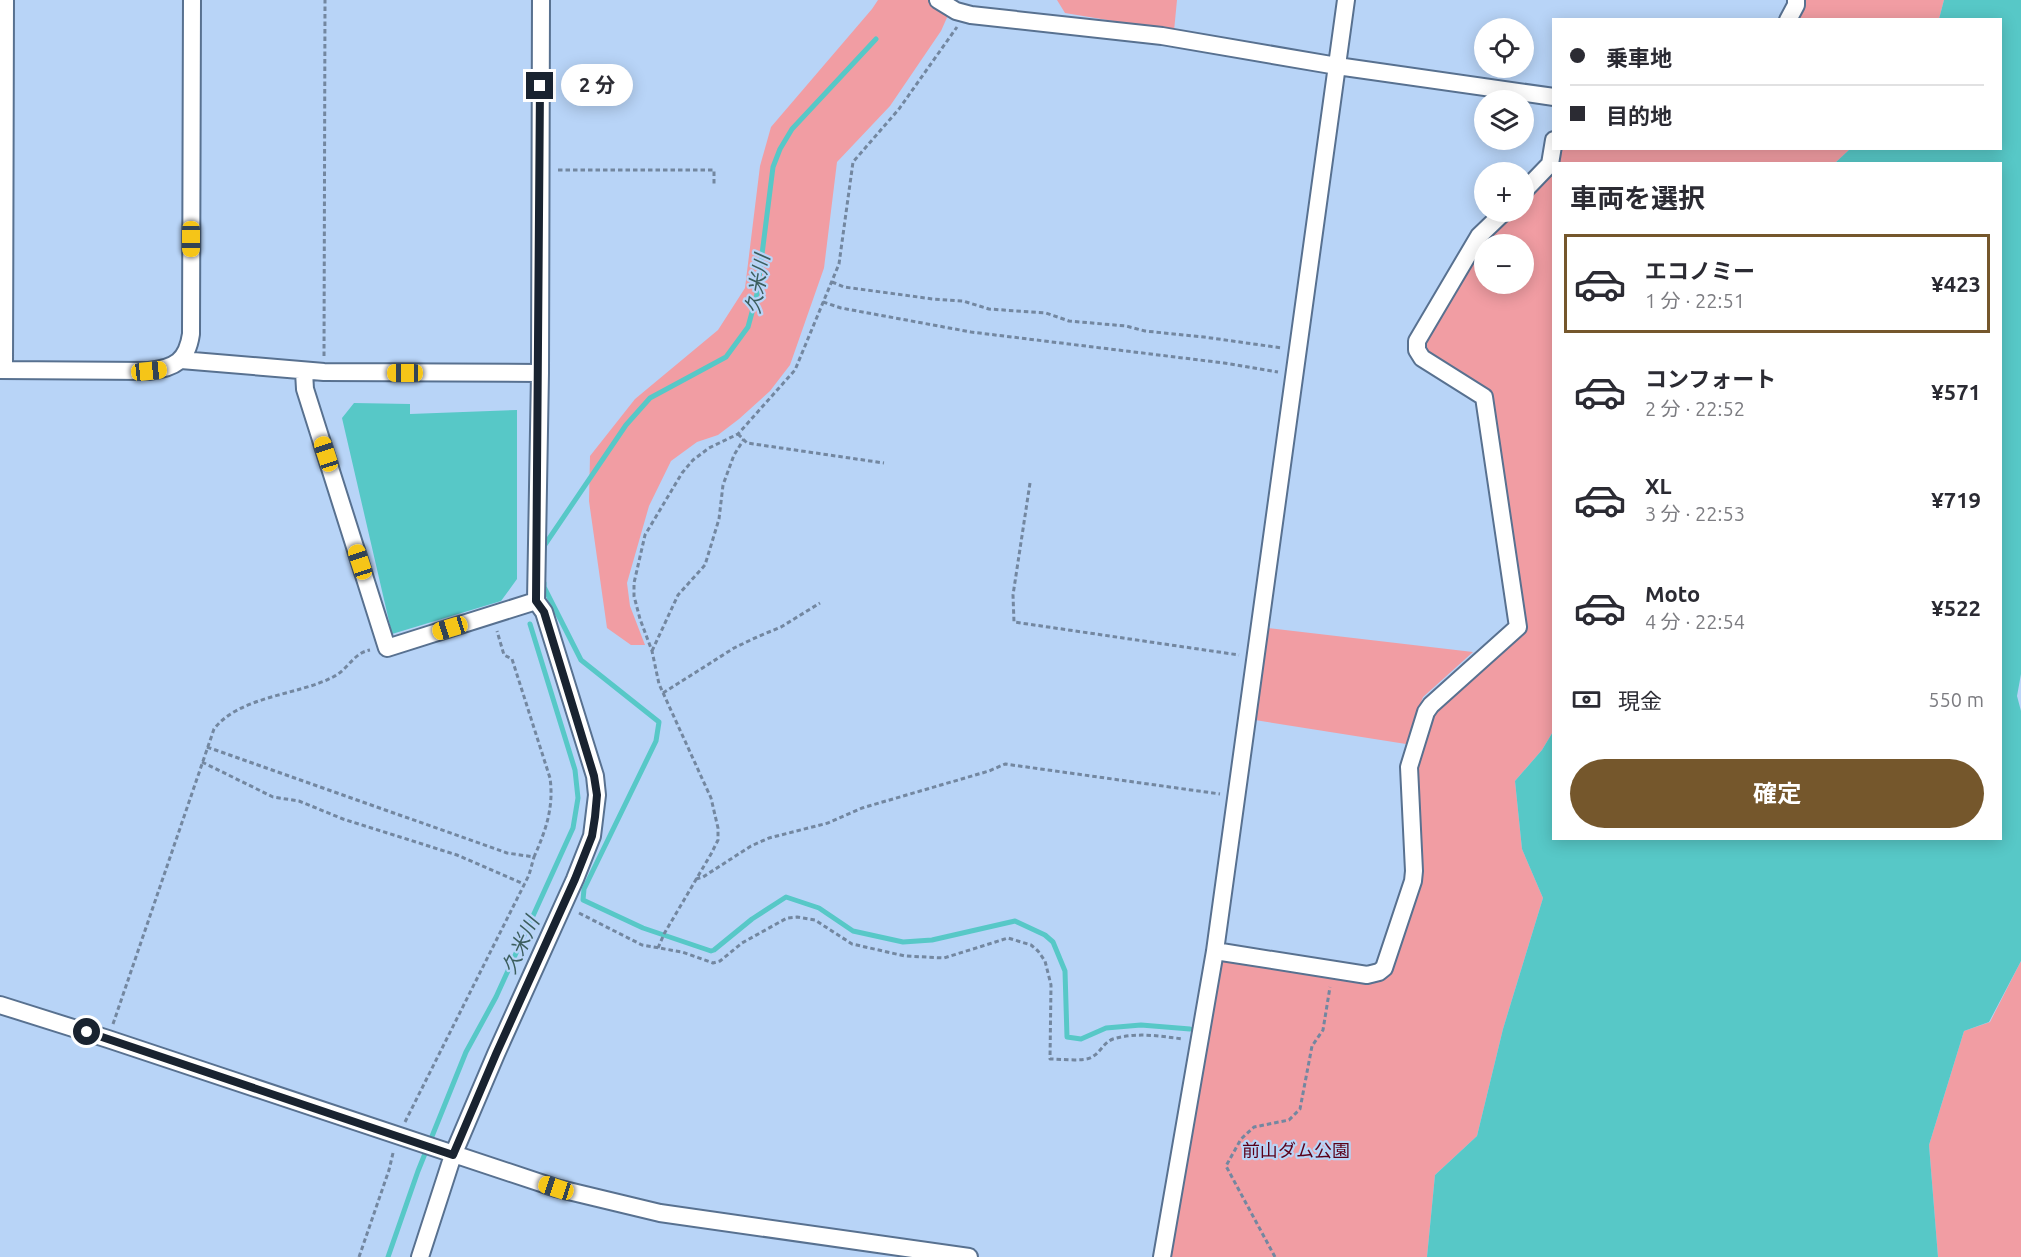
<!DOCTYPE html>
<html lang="ja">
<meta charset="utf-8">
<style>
:root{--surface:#fff;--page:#f2f2f3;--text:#2b2b33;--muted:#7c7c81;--line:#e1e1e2;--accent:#75572c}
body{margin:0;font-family:Ubuntu,"Noto Sans JP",sans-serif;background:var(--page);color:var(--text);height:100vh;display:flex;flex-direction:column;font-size:22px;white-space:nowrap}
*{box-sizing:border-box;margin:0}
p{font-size:20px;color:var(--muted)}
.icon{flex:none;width:33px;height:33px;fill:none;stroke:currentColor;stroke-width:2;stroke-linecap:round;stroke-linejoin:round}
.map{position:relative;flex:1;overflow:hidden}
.sheet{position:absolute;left:1552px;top:162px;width:450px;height:678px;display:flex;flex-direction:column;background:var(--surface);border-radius:0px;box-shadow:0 3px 15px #0003}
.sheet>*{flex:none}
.banner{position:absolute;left:1552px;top:18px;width:450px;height:132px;border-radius:0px;box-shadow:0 3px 15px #0003;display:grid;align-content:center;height:132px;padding:0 18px;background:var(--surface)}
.buttons{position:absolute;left:1474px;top:18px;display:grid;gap:12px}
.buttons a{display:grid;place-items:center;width:60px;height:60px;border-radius:50%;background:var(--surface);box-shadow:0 3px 15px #0003;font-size:30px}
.end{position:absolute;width:27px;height:27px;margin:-14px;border:8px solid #192330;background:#fff;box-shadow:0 0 0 3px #fff}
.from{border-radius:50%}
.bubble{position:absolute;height:42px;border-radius:21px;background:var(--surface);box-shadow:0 3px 15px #0003;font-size:20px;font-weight:700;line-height:42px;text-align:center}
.car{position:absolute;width:18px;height:36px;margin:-18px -9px;border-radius:8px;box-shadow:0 0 4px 2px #0007;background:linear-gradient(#f5c518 24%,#345 0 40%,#f5c518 0 76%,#345 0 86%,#f5c518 0)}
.banner b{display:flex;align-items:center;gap:21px;height:57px;font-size:22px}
.banner b+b{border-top:2px solid var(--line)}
.banner i{width:15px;height:15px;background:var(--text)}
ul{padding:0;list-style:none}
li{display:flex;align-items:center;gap:18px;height:99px;margin:0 12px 9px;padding:0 6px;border:3px solid transparent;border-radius:0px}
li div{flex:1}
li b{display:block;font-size:22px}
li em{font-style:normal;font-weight:700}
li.active{border-color:var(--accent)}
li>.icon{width:54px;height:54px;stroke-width:1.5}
h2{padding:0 18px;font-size:27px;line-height:72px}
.pay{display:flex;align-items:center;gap:15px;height:66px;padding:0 18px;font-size:22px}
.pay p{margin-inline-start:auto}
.button{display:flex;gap:12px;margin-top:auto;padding:12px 18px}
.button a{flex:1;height:69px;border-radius:36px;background:var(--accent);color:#fff;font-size:24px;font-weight:700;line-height:69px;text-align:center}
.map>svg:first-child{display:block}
.green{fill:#f19da3;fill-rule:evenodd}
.water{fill:#57c8c7}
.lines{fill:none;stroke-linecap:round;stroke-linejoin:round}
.stream{stroke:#57c8c7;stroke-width:5}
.minor-casing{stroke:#587190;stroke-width:20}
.path{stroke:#7387a0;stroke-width:3;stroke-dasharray:4.5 3;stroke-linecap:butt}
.minor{stroke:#fff;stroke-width:16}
.route{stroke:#192330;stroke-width:8}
.labels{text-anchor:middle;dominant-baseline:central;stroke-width:4.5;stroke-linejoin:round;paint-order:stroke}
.park-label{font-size:18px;fill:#5a0019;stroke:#b8d4f7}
.water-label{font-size:20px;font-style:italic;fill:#3c5e5e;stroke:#b8d4f7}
</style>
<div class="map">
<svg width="2021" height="1257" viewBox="0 0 2021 1257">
<rect width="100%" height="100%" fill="#b8d4f7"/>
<path class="green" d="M878 0H937L949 13 941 31 890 106 837 162 824 268 790 365 770 391 739 419 718 435 697 442 671 461 649 506 627 583 630 606 645 645H631L607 628 589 501 590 456 635 399 718 330 745 288 760 166 771 127 872 9Z
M1057 0H1177L1174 31 1065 13Z
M1801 0H1944L1939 19 1796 20Z
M1559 149H1850L1835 163 1557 164Z
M1554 169V730L1542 750 1515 781 1522 849 1543 898 1503 1029 1477 1136 1435 1175 1427 1257H1171L1221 963 1226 959 1378 980 1418 884 1414 768 1431 715 1526 629 1490 401 1422 348 1488 236 1513 212H1524V201ZM1485 244H1524V284H1485Z
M1267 628 1473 652 1423 697 1406 744 1255 720Z
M2021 961V1257H1938L1929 1145 1964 1031 1990 1022Z"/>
<path class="water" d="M1944 0H2021V674L2017 696 2021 711V961L1989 1022 1964 1031 1929 1145 1938 1257H1427L1435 1175 1477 1136 1503 1029 1543 898 1522 849 1515 781 1542 750 1554 730V838H2001V164L1835 163 1850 149 2001 148V20L1939 19Z
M354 403 410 404V414L517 410V579L501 601 392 634 342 418Z"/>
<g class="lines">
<path class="stream" d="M544 549V546L626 425 650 398 726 357 748 327 757 294 773 167 780 149 792 129 876 39
M544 583V587L581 660 659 722 656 741 584 889 583 900 643 928 711 951 714 950 752 919 786 897 819 908 853 931 903 942 932 940 1015 921 1045 935 1053 942 1065 971 1067 1037 1081 1039 1106 1028 1141 1025 1190 1029
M388 1257 418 1171 466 1052 496 997 573 828 578 798 575 770 530 624"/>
<g class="minor-casing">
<path id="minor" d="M938 0 956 11 971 15 1162 36 1337 66 1554 97
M1788 20 1796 5V0
M1524 191 1550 164 1554 140
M181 360 324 372 540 373
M0 370 149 371C175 368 187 361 191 334L192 0
M4 370 5 0
M304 372 305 389 387 648 536 601
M1215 951 1367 975 1379 972 1384 968 1413 881 1414 871 1409 767 1426 712 1431 705 1518 627 1484 397 1422 358 1417 350V341L1479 236 1504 212
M0 1005 108 1039 556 1188 660 1213 969 1257
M420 1257 453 1155 496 1054 575 879 592 836 597 795 595 776 544 612 536 601 540 373 541 0
M1162 1257 1215 951 1346 0"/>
</g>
<path class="path" d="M558 170H714V186
M832 282 844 287 933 299 963 301 989 309 1046 313 1069 321 1126 326 1145 331 1204 337 1282 348
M823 302 841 308 971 332 1224 363 1278 372
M324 356 325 0
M738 434 747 443 884 463
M1030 483 1013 595 1014 622 1239 655
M652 651 678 595 705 565 719 519 723 485 734 455 744 439
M663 693 734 648 757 637 781 627 820 603
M207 747 507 853 534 857C546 830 554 807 550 778L512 659 504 655 497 631
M202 762 273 797 299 801 343 819 457 855 524 884
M696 879 703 877 751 846 769 838 828 823 862 808 989 771 1005 764 1220 794
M579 913 642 945 682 952 713 963 720 961 742 943 787 918 797 917 815 920 852 944 905 956 944 958 1008 938 1031 945 1038 951 1045 961 1051 985 1050 1059C1060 1059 1085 1062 1092 1057 1101 1052 1103 1043 1113 1039 1136 1032 1160 1036 1183 1039
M658 948 664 934 711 854 718 840V828L711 798 659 684 652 651 640 619 634 596V583L645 535 682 473 693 460 709 448 738 434 795 370 839 264 853 162 899 109 957 27
M113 1024 214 729C239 696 299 695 333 677 348 670 353 653 370 650
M405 1122 529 875 534 857
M359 1257 389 1170 393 1153
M1275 1257 1226 1166 1241 1139 1254 1127 1289 1120 1300 1109 1312 1046 1323 1030 1330 987"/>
<use href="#minor" class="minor"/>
</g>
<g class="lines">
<path class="route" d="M87 1032 453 1155 496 1054 575 879 592 836 595 817 597 795 594 776 544 612 536 601 540 86"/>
</g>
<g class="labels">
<g class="park-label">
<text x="1296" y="1150">前山ダム公園</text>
</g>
<g class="water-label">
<text transform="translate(757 284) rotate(-80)">久米川</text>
<text transform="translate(520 945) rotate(-65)">久米川</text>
</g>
</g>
</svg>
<div class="buttons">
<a><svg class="icon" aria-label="locate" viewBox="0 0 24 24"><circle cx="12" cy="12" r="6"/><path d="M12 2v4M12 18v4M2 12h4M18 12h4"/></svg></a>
<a><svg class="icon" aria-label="layers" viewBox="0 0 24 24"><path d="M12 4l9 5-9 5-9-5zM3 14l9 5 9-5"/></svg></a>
<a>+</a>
<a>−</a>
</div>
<i class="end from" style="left:87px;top:1032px"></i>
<i class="end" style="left:540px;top:86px"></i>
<div class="bubble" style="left:561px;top:64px;width:72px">2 分</div>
<i class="car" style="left:191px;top:239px;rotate:180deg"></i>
<i class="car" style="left:149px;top:371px;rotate:84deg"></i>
<i class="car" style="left:405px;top:373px;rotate:270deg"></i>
<i class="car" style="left:326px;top:454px;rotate:342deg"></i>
<i class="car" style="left:360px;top:562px;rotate:342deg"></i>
<i class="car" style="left:450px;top:628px;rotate:253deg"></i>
<i class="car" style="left:556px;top:1188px;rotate:288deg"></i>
<div class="banner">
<b><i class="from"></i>乗車地</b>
<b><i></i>目的地</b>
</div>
<section class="sheet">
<h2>車両を選択</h2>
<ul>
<li class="active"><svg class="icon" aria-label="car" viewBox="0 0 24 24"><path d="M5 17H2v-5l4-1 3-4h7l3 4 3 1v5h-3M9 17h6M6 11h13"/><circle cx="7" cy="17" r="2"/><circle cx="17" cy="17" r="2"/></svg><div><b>エコノミー</b><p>1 分 · 22:51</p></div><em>¥423</em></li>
<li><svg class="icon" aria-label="car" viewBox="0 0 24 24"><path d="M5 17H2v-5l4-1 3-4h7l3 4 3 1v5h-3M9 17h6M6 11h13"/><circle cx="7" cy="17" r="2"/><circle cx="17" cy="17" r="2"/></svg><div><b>コンフォート</b><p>2 分 · 22:52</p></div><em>¥571</em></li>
<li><svg class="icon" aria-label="car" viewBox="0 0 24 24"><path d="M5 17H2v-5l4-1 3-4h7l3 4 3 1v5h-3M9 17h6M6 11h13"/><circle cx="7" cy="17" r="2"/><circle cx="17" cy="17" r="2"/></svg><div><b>XL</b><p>3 分 · 22:53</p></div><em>¥719</em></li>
<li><svg class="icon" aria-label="car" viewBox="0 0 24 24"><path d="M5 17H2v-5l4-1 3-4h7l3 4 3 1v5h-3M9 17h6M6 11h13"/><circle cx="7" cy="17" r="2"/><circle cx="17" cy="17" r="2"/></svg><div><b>Moto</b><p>4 分 · 22:54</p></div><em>¥522</em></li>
</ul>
<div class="pay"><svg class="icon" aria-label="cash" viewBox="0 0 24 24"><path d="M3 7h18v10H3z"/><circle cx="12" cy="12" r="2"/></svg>現金<p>550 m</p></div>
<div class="button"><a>確定</a></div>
</section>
</div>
